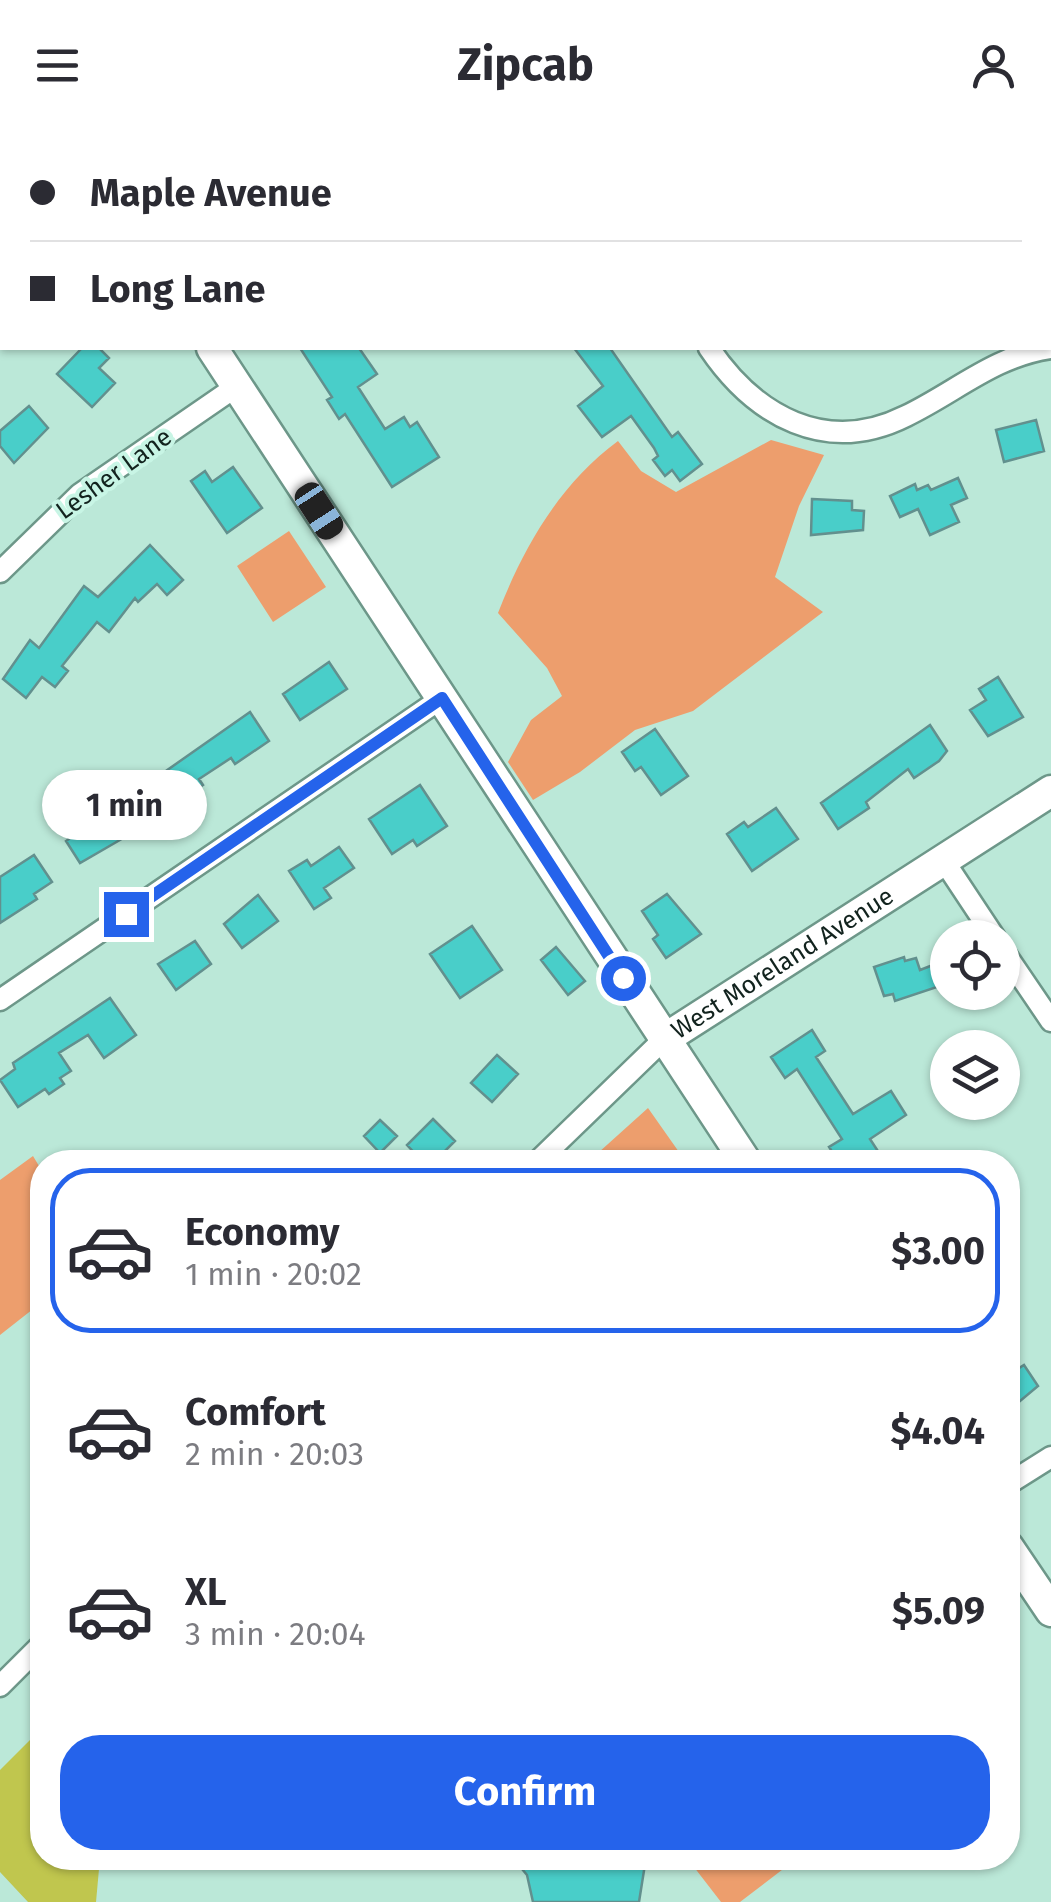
<!DOCTYPE html>
<meta charset="utf-8">
<style>
:root{--surface:#fff;--page:#f2f2f3;--text:#2b2b33;--muted:#7c7c81;--line:#e1e1e2;--accent:#2563eb}
body{margin:0;font-family:"Fira Sans",sans-serif;background:var(--page);color:var(--text);height:100vh;display:flex;flex-direction:column;font-size:38px;white-space:nowrap}
*{box-sizing:border-box;margin:0}
p{font-size:32px;color:var(--muted)}
.icon{flex:none;width:55px;height:55px;fill:none;stroke:currentColor;stroke-width:2;stroke-linecap:round;stroke-linejoin:round}
.map{position:relative;flex:1;overflow:hidden}
.drawer{position:absolute;left:30px;top:1020px;width:990px;height:720px;display:flex;flex-direction:column;background:var(--surface);border-radius:40px;box-shadow:0 2px 8px #0004}
.drawer>*{flex:none}
.top-card{position:absolute;left:0px;top:0px;width:1052px;height:220px;box-shadow:0 2px 8px #0004;display:grid;align-content:center;height:220px;padding:0 30px;background:var(--surface)}
.controls{position:absolute;left:930px;top:790px;display:grid;gap:20px}
.controls a{display:grid;place-items:center;width:90px;height:90px;border-radius:50%;background:var(--surface);box-shadow:0 2px 8px #0004;font-size:50px}
.end{position:absolute;width:45px;height:45px;margin:-22px;border:12px solid #2563eb;background:#fff;box-shadow:0 0 0 5px #fff}
.from{border-radius:50%}
.bubble{position:absolute;height:70px;border-radius:35px;background:var(--surface);box-shadow:0 2px 8px #0004;font-size:32px;font-weight:700;line-height:70px;text-align:center}
.car{position:absolute;width:30px;height:60px;margin:-30px -15px;border-radius:12px;box-shadow:0 0 8px 2px #0007;background:linear-gradient(#222 24%,#8ab4d8 0 40%,#222 0 76%,#8ab4d8 0 86%,#222 0)}
.top-card b{display:flex;align-items:center;gap:35px;height:95px;font-size:38px}
.top-card b+b{border-top:2px solid var(--line)}
.top-card i{width:25px;height:25px;background:var(--text)}
ul{padding:18px 0 0;list-style:none}
li{display:flex;align-items:center;gap:30px;height:165px;margin:0 20px 15px;padding:0 10px;border:5px solid transparent;border-radius:40px}
li div{flex:1}
li b{display:block;font-size:38px}
li em{font-style:normal;font-weight:700}
li.on{border-color:var(--accent)}
li>.icon{width:90px;height:90px;stroke-width:1.5}
.cta{display:flex;gap:20px;margin-top:auto;padding:20px 30px}
.cta a{flex:1;height:115px;border-radius:40px;background:var(--accent);color:#fff;font-size:40px;font-weight:700;line-height:115px;text-align:center}
header{display:flex;justify-content:space-between;align-items:center;height:130px;padding:0 30px;background:var(--surface);font-size:45px;font-weight:700}
.map>svg:first-child{display:block}
.green{fill:#ed9e6d}
.water{fill:#c0c64e}
.building{fill:#49cec9;stroke:#62908e;stroke-width:2.5}
.lines{fill:none;stroke-linecap:round;stroke-linejoin:round}
.street-casing{stroke:#6d9789;stroke-width:25}
.secondary-casing{stroke:#6d9789;stroke-width:35}
.street{stroke:#fff;stroke-width:20}
.secondary{stroke:#fff;stroke-width:30}
.route{stroke:#2563eb;stroke-width:12}
.labels{text-anchor:middle;dominant-baseline:central;stroke-width:8;stroke-linejoin:round;paint-order:stroke}
.street-label{font-size:25px;fill:#12231e;stroke:#c8f5e5}
</style>
<header><svg class="icon" aria-label="menu" viewBox="0 0 24 24"><path d="M4 6h16M4 12h16M4 18h16"/></svg>Zipcab<svg class="icon" aria-label="person" viewBox="0 0 24 24"><circle cx="12" cy="8" r="4"/><path d="M4 21q1-7 8-7t8 7"/></svg></header>
<div class="map">
<svg width="1051" height="1772" viewBox="0 0 1051 1772">
<rect width="100%" height="100%" fill="#bbe8d8"/>
<path class="green" d="M771 310 824 325 799 376 775 447 823 482 693 581 635 600 580 642 533 670 508 632 531 590 562 566 547 538 498 483C524 416 560 354 618 311L641 341 676 362Z
M289 401 326 457 273 492 237 436Z
M648 978 686 1032H588Z
M33 1026 42 1041V1172L0 1205V1050Z
M687 1728H787L791 1733 740 1772H721Z"/>
<path class="water" d="M42 1598V1728H100L96 1772H28L0 1742V1640Z"/>
<path class="building" d="M82 218H99L109 228 99 238 115 253 92 277 57 244Z
M300 218H359L377 244 358 257 385 299 404 287 410 297 417 292 439 327 392 357 345 284 339 289 327 270 332 267Z
M574 218H610L672 307 678 302 702 334 680 351 672 340 665 346 653 330 658 326 654 318 631 286 602 307 578 276 603 256Z
M29 276 48 298 14 333 0 316V301Z
M1036 290 1044 321 1004 332 996 300Z
M233 337 262 378 227 403 191 351 205 341 212 352Z
M958 348 967 368 951 375 959 392 930 405 918 379 900 387 890 366 915 354 917 360 928 355 931 360Z
M812 369 852 371V380L864 381 863 400 811 405Z
M150 415 183 450 167 465 157 454 138 472 135 468 109 502 97 492 62 536 68 541 55 557 42 547 26 568 3 549 30 510 39 518 84 456 98 467Z
M329 532 347 559 300 590 283 564Z
M998 547 1023 587 988 606 970 580 986 570 979 559Z
M250 582 269 611 235 634 231 628 199 649 203 655 164 682 160 676 128 698 132 703 80 733 66 711Z
M930 595 947 621 939 631 914 648 908 639 866 672 869 678 838 699 821 673Z
M655 599 688 646 661 665 641 637 635 641 622 622Z
M420 655 447 696 417 716 413 710 392 724 369 689Z
M776 678 798 709 752 741 727 704 744 692 748 697Z
M339 717 354 738 324 758 331 768 314 779 289 741 307 730 311 736Z
M34 725 52 752 34 764 37 769 0 793V747Z
M667 764 701 804 666 828 653 809 658 805 642 781Z
M258 765 278 791 242 818 224 794Z
M472 796 502 840 460 868 430 824Z
M195 811 211 834 176 860 158 834Z
M556 817 585 851 568 865 541 830Z
M904 827 905 831 916 828 920 840 933 835 940 856 895 871 893 864 884 866 874 837Z
M110 868 136 905 104 928 88 905 59 923 71 941 60 948 64 954 49 964 45 959 18 977 0 950 15 939 13 933Z
M812 900 825 921 816 927 853 984 891 961 906 985 870 1009 885 1032H839L829 1017 842 1009 797 939 785 948 771 927Z
M497 925 518 944 492 972 471 953Z
M433 989 455 1011 434 1032H423L407 1015Z
M380 990 397 1006 380 1023 364 1006Z
M1024 1235 1038 1256 1008 1281V1245Z
M513 1728H646L639 1772H533L527 1745Z"/>
<g class="lines">
<g class="street-casing">
<path id="street" d="M564 0 566 2
M1017 0 1019 2
M1050 53 1051 54
M0 70 2 68
M709 218C755 286 826 326 906 286 956 262 994 226 1051 218
M0 442 80 364 237 256
M944 731 995 808
M1002 819 1051 891
M0 870 442 568
M537 1032 663 910
M1008 1354 1051 1327
M0 1556 42 1514"/>
</g>
<g class="secondary-casing">
<g id="secondary">
<path d="M72 0 73 2"/>
<path d="M212 218 746 1032"/>
<path id="s1" d="M663 910 1051 661"/>
<path d="M1008 1417 1051 1481"/>
</g>
</g>
<use href="#street" class="street"/>
<use href="#secondary" class="secondary"/>
</g>
<g class="lines">
<path class="route" d="M126 784 442 568 623 848"/>
</g>
<g class="labels">
<g class="street-label">
<text transform="translate(114 344) rotate(-36)">Lesher Lane</text>
<text stroke="none"><textPath href="#s1" startOffset="142">West Moreland Avenue</textPath></text>
</g>
</g>
</svg>
<div class="controls">
<a><svg class="icon" aria-label="locate" viewBox="0 0 24 24"><circle cx="12" cy="12" r="6"/><path d="M12 2v4M12 18v4M2 12h4M18 12h4"/></svg></a>
<a><svg class="icon" aria-label="layers" viewBox="0 0 24 24"><path d="M12 4l9 5-9 5-9-5zM3 14l9 5 9-5"/></svg></a>
</div>
<i class="end from" style="left:623px;top:848px"></i>
<i class="end" style="left:126px;top:784px"></i>
<div class="bubble" style="left:42px;top:640px;width:165px">1 min</div>
<i class="car" style="left:319px;top:381px;rotate:147deg"></i>
<div class="top-card">
<b><i class="from"></i>Maple Avenue</b>
<b><i></i>Long Lane</b>
</div>
<section class="drawer">
<ul>
<li class="on"><svg class="icon" aria-label="car" viewBox="0 0 24 24"><path d="M5 17H2v-5l4-1 3-4h7l3 4 3 1v5h-3M9 17h6M6 11h13"/><circle cx="7" cy="17" r="2"/><circle cx="17" cy="17" r="2"/></svg><div><b>Economy</b><p>1 min · 20:02</p></div><em>$3.00</em></li>
<li><svg class="icon" aria-label="car" viewBox="0 0 24 24"><path d="M5 17H2v-5l4-1 3-4h7l3 4 3 1v5h-3M9 17h6M6 11h13"/><circle cx="7" cy="17" r="2"/><circle cx="17" cy="17" r="2"/></svg><div><b>Comfort</b><p>2 min · 20:03</p></div><em>$4.04</em></li>
<li><svg class="icon" aria-label="car" viewBox="0 0 24 24"><path d="M5 17H2v-5l4-1 3-4h7l3 4 3 1v5h-3M9 17h6M6 11h13"/><circle cx="7" cy="17" r="2"/><circle cx="17" cy="17" r="2"/></svg><div><b>XL</b><p>3 min · 20:04</p></div><em>$5.09</em></li>
</ul>
<div class="cta"><a>Confirm</a></div>
</section>
</div>
